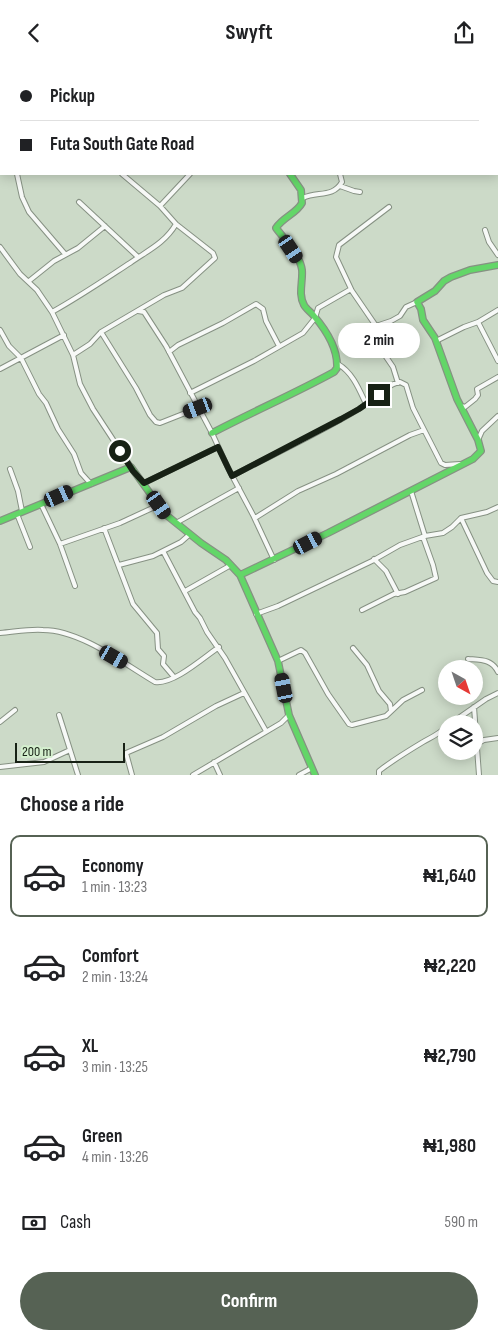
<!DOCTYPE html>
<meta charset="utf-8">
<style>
:root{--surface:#fff;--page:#f6f6f6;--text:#202124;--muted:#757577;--line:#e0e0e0;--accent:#566254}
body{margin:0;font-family:"Sofia Sans Condensed",sans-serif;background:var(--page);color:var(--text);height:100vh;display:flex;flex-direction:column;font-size:19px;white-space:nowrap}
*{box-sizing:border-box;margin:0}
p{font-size:16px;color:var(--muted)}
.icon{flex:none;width:28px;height:28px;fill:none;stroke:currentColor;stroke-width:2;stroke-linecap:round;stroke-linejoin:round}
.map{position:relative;height:710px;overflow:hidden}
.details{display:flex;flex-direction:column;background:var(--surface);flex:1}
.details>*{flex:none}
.banner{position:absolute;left:0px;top:0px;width:499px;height:110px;box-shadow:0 2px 12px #0003;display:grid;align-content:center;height:110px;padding:0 20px;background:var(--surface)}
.needle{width:32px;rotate:140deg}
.tools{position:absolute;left:438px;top:595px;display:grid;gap:10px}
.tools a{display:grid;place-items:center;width:45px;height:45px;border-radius:50%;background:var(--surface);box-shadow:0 2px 12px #0003;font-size:25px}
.scale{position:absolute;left:15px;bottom:12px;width:110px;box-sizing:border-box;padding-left:5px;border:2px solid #172115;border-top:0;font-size:14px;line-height:18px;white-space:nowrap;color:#172115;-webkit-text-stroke:4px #d4efce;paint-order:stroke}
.end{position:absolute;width:22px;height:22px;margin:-11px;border:6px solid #172115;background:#fff;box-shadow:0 0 0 2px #fff}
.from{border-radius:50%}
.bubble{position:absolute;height:35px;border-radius:18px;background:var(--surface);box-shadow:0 2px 12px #0003;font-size:16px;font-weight:700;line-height:35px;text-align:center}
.car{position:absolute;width:15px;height:30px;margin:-15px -8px;border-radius:6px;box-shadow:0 0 4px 1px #0007;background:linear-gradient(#222 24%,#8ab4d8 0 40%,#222 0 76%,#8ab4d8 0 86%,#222 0)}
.banner b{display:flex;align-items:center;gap:18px;height:48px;font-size:19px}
.banner b+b{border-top:1px solid var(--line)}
.banner i{width:12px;height:12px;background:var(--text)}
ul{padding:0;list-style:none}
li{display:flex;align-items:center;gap:15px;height:82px;margin:0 10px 8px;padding:0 10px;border:2px solid transparent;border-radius:10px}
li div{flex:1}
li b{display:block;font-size:19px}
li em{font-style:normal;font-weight:700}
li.current{border-color:var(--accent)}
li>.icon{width:45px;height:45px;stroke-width:1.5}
h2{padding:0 20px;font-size:22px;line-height:60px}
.pay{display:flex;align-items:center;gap:12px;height:55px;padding:0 20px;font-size:19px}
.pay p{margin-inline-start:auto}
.action{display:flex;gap:10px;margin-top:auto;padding:10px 20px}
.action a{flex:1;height:58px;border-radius:30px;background:var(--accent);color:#fff;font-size:20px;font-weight:700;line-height:58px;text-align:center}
header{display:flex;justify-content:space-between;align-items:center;height:65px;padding:0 20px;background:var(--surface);font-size:22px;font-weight:700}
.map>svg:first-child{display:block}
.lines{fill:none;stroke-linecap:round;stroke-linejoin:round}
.street-casing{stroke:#869183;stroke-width:6}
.fast-casing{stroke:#869183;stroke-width:8}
.street{stroke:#f7f9f7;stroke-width:4}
.fast{stroke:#63d668;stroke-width:5.5}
.route{stroke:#172115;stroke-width:6}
</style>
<header><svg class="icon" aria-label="back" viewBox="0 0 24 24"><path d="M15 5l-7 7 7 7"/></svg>Swyft<svg class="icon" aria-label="share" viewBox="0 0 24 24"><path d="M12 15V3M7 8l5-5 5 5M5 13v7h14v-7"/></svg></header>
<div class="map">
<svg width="498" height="710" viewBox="0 0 498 710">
<rect width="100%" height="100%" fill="#ccdac8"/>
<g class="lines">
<g class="street-casing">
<path id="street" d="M34 0 35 1
M71 0 73 1
M135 0 136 1
M210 1 212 0
M277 1 278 0
M365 1V0
M409 1V0
M494 1V0
M0 60H1
M17 109 22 132 29 147 65 189
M340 121 354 126 360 127
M303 133C317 126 333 133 342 117L340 109
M79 137 138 192
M160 141 190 109
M389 142 339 180 336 192 352 226 376 261 380 270V283L393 302 398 318
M485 165 489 177 498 190
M0 182 20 209 37 225 52 247 73 290 80 319 93 344 131 402
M29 216 54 196 78 183 105 161
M138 246 144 247 166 281 212 368 228 403 253 450 274 495
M52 247C79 232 104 215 130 198 147 186 165 178 176 159
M478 257 498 245
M376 261 391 256 400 251 406 242 417 237
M0 265 9 281 21 293 39 329 46 338 58 364 74 389 81 408 91 419
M101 267 136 323 150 350 156 357 160 358 198 343
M436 276 464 262 478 257 498 296
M169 287 178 280 223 258 256 239 263 244 266 256 279 281
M73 290 90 279 101 267 164 230 182 223 215 193 213 188 176 159 160 141 122 109
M338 299C353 308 359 324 366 339
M0 304 64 270
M190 328 254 296 303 268 315 253 318 243 351 224
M461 341 465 342 475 334 478 330 477 324 498 312
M478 375 482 366 498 351
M10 404 18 426 22 446
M232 411C274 389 318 369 359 344 372 336 385 320 400 317L406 320 413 343 441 398 445 400 460 399
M144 418 218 382
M411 426 425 471
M41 439 60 479 75 521
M17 449 30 482
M255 453 298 426 336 409 410 370 424 365
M461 453 487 508 493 516 498 517
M176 458 239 423
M104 463 133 539 157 568 158 584 164 591 163 599 174 612
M60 479 120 458 159 440
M163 486 195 547 200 553 207 567 225 593 266 666
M374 494 386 506 398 529
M119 500 153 491 181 477 190 469
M185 526 231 500
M362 545 394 529 405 527 436 513 433 500 423 472
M256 549 278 541 372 496 400 480 425 471 443 468 452 462 461 453 487 447 498 442
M0 568C14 567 28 564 43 565 80 565 123 598 155 617 173 620 203 593 219 582
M353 583 367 600 379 626 390 639 391 646
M468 594C481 595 492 594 498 607
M278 596 301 585 305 588 328 629 349 659 352 660 386 651 403 635 422 625
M474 642 479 710
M59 650 78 710
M0 657 15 645
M450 659 486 634 498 628
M477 679 484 675 498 673
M214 697 220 710
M0 702 44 697 70 685
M132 710 126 688 163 672 216 641 244 628
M193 710 281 658 289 650
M299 710 312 703
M379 710V706C393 695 408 686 423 677 432 672 439 669 446 662"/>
</g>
<g class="fast-casing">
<path id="fast" d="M212 368C252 347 294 329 334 307L337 303C338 284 326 265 314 251 311 247 306 244 304 240 298 229 303 217 302 205 300 190 285 175 276 163 283 152 296 149 302 138L301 125 290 109
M0 456 131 402 165 449 201 478 226 495 240 510 278 596 289 650 315 710
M240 510 328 468 473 394 481 386 478 375 457 334 435 273 423 255 421 244 417 237 435 226 444 216 451 212 470 205 498 200"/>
</g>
<use href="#street" class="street"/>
<use href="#fast" class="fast"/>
</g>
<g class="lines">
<path class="route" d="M120 386 133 406 144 418 218 382 232 411 341 354 359 344 379 330"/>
</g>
</svg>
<div class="tools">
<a><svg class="needle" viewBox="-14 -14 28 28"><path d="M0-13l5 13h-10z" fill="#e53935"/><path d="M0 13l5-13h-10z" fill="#757577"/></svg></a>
<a><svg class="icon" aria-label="layers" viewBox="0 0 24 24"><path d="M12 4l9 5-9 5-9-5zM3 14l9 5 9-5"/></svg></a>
</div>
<div class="scale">200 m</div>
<i class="end from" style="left:120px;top:386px"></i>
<i class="end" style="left:379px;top:330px"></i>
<div class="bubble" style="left:338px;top:258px;width:82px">2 min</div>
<i class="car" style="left:291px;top:184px;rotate:146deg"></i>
<i class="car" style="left:198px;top:343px;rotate:249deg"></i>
<i class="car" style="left:59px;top:431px;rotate:66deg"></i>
<i class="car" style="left:159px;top:440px;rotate:145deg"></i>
<i class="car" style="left:308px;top:478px;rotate:63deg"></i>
<i class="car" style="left:114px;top:592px;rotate:120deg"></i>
<i class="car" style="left:284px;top:623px;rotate:349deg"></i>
<div class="banner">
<b><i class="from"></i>Pickup</b>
<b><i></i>Futa South Gate Road</b>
</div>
</div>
<section class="details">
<h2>Choose a ride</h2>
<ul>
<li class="current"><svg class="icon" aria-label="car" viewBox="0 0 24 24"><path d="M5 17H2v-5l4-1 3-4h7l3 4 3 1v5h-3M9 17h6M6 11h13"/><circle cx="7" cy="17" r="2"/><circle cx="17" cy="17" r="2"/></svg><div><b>Economy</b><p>1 min · 13:23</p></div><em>₦1,640</em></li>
<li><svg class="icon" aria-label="car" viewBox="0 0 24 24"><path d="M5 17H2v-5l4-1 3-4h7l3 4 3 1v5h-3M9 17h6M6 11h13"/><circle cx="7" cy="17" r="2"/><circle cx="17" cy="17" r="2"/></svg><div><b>Comfort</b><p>2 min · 13:24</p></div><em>₦2,220</em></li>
<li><svg class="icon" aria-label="car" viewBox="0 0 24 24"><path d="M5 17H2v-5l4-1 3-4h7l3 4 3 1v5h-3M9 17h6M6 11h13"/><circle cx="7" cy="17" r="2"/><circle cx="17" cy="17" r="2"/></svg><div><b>XL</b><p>3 min · 13:25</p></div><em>₦2,790</em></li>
<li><svg class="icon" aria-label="car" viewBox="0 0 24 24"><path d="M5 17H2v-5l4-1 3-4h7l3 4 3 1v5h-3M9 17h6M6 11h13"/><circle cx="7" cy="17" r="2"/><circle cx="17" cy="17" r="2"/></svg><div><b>Green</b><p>4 min · 13:26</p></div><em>₦1,980</em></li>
</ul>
<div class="pay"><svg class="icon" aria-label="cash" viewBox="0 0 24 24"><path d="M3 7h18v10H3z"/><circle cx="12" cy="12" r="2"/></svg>Cash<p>590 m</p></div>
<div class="action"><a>Confirm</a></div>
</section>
